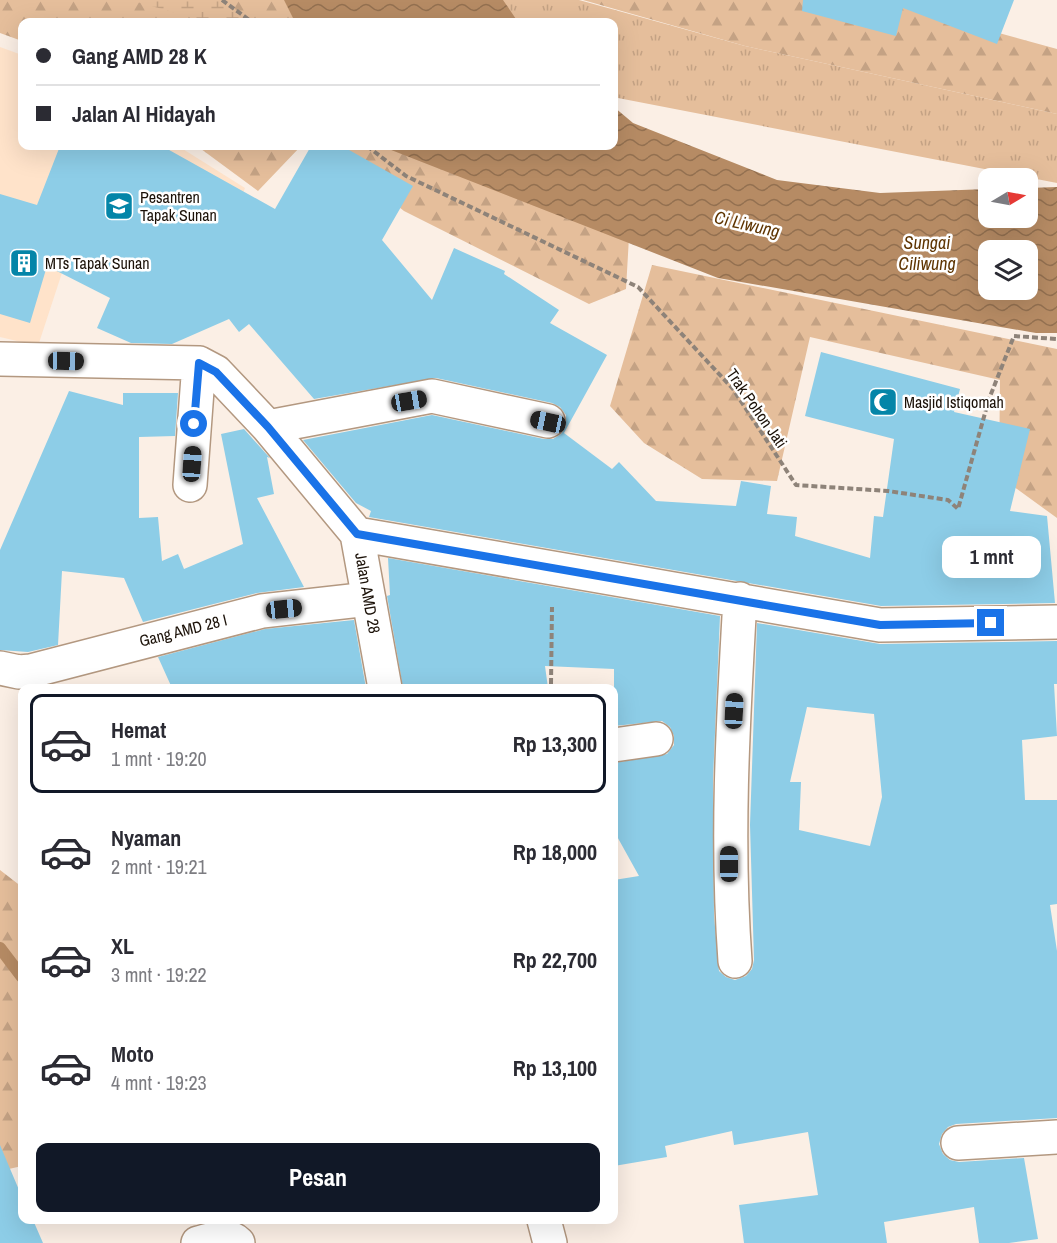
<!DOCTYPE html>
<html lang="id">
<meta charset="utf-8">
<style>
:root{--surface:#fff;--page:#f2f2f3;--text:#2b2b33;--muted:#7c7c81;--line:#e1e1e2;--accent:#111827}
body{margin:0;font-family:"Archivo Narrow",sans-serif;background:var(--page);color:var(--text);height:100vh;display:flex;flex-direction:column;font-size:22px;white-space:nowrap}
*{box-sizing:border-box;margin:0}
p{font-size:20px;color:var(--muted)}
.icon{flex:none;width:33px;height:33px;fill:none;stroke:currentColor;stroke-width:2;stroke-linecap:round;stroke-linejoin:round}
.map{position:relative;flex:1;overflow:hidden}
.details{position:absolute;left:18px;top:684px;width:600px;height:540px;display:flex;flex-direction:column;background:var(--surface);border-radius:12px;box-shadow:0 6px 24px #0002}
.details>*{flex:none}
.guide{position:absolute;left:18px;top:18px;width:600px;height:132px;border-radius:12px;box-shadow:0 6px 24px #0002;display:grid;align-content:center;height:132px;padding:0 18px;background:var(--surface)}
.needle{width:39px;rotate:80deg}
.tools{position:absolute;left:978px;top:168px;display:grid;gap:12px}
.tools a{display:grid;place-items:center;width:60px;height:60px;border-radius:12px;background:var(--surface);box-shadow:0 6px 24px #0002;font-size:30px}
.end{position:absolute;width:27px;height:27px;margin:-14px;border:8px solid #1a73e8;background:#fff;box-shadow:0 0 0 3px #fff}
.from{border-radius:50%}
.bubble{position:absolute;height:42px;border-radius:12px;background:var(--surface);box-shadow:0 6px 24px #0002;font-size:20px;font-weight:700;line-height:42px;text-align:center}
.car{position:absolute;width:18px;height:36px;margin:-18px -9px;border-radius:8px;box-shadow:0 0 4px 2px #0007;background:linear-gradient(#222 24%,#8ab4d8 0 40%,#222 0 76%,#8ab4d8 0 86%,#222 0)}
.guide b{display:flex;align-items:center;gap:21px;height:57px;font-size:22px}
.guide b+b{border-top:2px solid var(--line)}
.guide i{width:15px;height:15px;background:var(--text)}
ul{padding:10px 0 0;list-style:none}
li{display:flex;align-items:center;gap:18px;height:99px;margin:0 12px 9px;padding:0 6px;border:3px solid transparent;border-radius:12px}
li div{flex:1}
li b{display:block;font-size:22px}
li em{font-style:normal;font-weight:700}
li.selected{border-color:var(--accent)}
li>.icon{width:54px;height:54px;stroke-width:1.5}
.action{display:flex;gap:12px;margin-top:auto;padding:12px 18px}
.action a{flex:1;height:69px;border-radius:12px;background:var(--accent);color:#fff;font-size:24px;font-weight:700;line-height:69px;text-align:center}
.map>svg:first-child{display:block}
.built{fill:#ffe3ca}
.grass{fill:url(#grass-tufts)}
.forest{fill:url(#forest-firs)}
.wetland{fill:url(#wetland-marsh)}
.water{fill:url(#water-waves);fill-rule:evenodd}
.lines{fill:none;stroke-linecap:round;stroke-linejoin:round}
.stream{stroke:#b68b64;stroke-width:12}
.building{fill:#8dcde7;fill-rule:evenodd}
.minor-casing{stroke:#b39880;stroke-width:36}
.path{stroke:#8e8379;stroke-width:4;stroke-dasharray:6 3;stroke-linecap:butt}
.minor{stroke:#fff;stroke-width:33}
.route{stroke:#1a73e8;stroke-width:8}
.labels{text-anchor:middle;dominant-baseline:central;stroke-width:5;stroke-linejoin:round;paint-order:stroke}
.poi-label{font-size:16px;fill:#1b1108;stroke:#fff;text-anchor:start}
.street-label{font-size:16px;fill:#1b1108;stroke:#fff}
.water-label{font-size:18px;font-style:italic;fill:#5e3401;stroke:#fff}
</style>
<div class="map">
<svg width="1057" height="1243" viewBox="0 0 1057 1243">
<defs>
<pattern id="grass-tufts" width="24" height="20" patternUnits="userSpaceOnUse" patternTransform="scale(1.5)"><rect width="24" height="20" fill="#e5be9b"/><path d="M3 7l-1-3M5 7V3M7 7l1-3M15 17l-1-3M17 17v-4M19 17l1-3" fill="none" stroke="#c4a284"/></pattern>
<pattern id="forest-firs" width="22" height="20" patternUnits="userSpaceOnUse" patternTransform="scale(1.5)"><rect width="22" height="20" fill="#e5be9b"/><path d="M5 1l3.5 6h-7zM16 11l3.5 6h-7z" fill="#c4a284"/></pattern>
<pattern id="wetland-marsh" width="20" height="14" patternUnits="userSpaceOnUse" patternTransform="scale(1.5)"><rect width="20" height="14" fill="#e5be9b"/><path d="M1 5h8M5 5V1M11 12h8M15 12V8" fill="none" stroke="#c4a284"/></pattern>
<pattern id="water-waves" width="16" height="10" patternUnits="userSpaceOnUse" patternTransform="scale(1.5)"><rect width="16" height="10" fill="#b68b64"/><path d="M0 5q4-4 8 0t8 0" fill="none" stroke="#937050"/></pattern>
</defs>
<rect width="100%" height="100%" fill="#fbefe5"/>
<path class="built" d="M0 47 22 55V146H178L245 188 227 234 78 224 38 346 0 337Z"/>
<path class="grass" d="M467 0H579L745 46 1057 114V183L618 98 614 96V22H485Z"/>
<path class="forest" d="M0 0H303L312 22H22V41L0 33Z
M583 0H879L1057 49V114L745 46Z
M197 146H301L258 191Z
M322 146H456L630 220 626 289 589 304 404 211Z
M652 265 1057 349V518L999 476 1000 380 810 337 777 481 702 479 644 443 610 406Z
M0 870 22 887V1166L0 1171Z"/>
<path class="wetland" d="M130 0H230L243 22H208Z"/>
<path class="water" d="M284 0H503L518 22H295Z
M614 107 633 123 777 180 880 193 988 189V218H1028V188L1057 187V333H1036L718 278 381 146H614ZM988 250H1028V290H988Z"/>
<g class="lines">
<path class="stream" d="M0 948 22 977"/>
</g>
<path class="building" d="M803 0H1014L997 44 903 8 896 36 802 11Z
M60 146H162L275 209 311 146H342L413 186 382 240 432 300 454 248 505 271 504 274 559 310 550 323 607 355 564 433 612 469 619 462 656 501 736 506 741 481 771 486 767 514 797 517 795 536 870 558 874 516 883 517 894 439 805 416 821 352 960 389 954 412 1030 429 1010 511 1047 516 1055 603 881 606 369 517 371 511 356 503 303 440 432 415 544 439H553L561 434 566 426V415L560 407 552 403 436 378 314 399 249 324 239 332 229 319 172 344 131 343 97 328 110 298 47 266 30 323 0 314V194L37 205Z
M69 391 123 405V393H178L175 436 139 437V518L158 517 162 561 178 554 184 569 243 544 221 434 244 429 270 458 267 457 274 494 257 498 304 587 257 593 143 622 124 578 62 571 58 645 28 652 0 650V550Z
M388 558 720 616 713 779 714 916 719 971 726 977 735 980 746 976 752 969 754 960 750 825 757 623 880 644 1057 641V684H1054L1057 736 1022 740 1025 800H1057V904L1050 905 1057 951V1118L956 1124 948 1127 942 1134 939 1144 943 1154 950 1160 959 1162 1024 1158 1038 1239 1009 1243H979L974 1207 884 1222 887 1243H744L739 1205 818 1195 808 1132 734 1145 732 1131 665 1146 667 1157 614 1166V880L639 876 614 831V763L667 754 674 745V736L670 727 662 721 614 726V669L545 666 548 688H403L387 596 390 595ZM807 707 874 714 882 797 870 846 799 830 801 782H790Z
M354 620 366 688H172L158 657 265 629Z
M0 1145 22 1197V1220H33L43 1243H0Z"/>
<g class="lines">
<g class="minor-casing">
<path id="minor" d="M0 359 199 363 216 372 268 427 357 534 385 688
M268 427 432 396 548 421
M190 485 199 363
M357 534 880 625 1057 622
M0 668 19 672 31 671 262 611 369 599
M614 745 656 739
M735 961C726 838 733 722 740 599
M958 1143 1057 1137
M544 1220 550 1243
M198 1243C211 1240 227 1232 238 1243"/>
</g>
<path class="path" d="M222 0 252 22
M367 146 406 176 638 287 733 389 796 485 888 491 948 500 958 509 989 399 1014 336 1057 339
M551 684 552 607"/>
<use href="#minor" class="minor"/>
</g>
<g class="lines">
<path class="route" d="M194 424 199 363 216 372 268 427 357 534 880 625 991 623"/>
</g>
<defs>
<g id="school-square" transform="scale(1.5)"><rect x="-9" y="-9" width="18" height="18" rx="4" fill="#0485a8" stroke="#fff"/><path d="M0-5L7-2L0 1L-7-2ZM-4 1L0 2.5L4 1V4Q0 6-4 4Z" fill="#fff"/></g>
<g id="building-square" transform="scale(1.5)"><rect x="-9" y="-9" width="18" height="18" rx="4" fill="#0485a8" stroke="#fff"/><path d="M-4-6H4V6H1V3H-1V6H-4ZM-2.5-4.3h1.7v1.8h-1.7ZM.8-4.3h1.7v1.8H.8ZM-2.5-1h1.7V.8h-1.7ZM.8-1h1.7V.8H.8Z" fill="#fff"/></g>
<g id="mosque-square" transform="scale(1.5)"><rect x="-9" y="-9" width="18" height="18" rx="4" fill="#0485a8" stroke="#fff"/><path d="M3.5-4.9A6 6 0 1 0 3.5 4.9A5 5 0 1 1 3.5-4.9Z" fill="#fff"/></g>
</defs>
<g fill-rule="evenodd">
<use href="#school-square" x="119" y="206"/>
<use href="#building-square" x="24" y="263"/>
<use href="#mosque-square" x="883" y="402"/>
</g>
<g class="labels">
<g class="poi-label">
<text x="140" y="197">Pesantren<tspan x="140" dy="18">Tapak Sunan</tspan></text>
<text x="45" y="263">MTs Tapak Sunan</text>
<text x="904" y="402">Masjid Istiqomah</text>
</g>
<g class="street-label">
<text transform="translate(757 408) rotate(55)">Trak Pohon Jati</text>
<text transform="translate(368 593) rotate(80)">Jalan AMD 28</text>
<text transform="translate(183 630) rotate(-14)">Gang AMD 28 I</text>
</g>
<g class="water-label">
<text transform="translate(747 224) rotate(13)">Ci Liwung</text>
<text x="927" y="242">Sungai<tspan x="927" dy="21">Ciliwung</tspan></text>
</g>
</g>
</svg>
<div class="tools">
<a><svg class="needle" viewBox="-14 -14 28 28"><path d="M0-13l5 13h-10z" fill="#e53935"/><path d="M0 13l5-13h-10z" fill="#7c7c81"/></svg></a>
<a><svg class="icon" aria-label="layers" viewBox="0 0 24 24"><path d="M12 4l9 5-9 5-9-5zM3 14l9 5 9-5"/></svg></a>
</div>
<i class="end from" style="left:194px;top:424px"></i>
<i class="end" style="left:991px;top:623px"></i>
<div class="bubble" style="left:942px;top:536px;width:99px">1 mnt</div>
<i class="car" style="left:66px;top:361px;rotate:91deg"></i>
<i class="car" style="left:409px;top:401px;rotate:80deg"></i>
<i class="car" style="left:548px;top:422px;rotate:282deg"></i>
<i class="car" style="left:192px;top:464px;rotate:4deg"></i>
<i class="car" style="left:284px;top:609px;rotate:84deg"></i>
<i class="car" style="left:734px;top:711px;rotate:3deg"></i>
<i class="car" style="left:729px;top:864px;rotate:0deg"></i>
<div class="guide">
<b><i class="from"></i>Gang AMD 28 K</b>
<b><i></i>Jalan Al Hidayah</b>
</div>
<section class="details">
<ul>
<li class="selected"><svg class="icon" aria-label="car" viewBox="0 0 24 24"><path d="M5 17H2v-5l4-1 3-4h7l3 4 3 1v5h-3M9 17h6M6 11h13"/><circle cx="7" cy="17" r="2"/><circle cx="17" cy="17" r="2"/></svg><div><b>Hemat</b><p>1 mnt · 19:20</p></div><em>Rp 13,300</em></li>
<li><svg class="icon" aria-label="car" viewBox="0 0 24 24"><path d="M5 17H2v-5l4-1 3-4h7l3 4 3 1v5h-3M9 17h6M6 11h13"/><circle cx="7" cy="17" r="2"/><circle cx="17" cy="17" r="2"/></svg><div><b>Nyaman</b><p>2 mnt · 19:21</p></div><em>Rp 18,000</em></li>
<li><svg class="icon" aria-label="car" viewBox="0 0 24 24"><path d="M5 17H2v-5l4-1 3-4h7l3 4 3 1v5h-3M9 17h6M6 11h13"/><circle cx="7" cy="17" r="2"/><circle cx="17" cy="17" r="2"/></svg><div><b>XL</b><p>3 mnt · 19:22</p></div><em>Rp 22,700</em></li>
<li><svg class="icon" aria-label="car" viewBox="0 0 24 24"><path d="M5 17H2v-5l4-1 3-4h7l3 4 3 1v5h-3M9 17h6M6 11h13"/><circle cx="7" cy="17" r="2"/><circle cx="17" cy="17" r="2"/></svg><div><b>Moto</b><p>4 mnt · 19:23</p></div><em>Rp 13,100</em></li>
</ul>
<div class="action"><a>Pesan</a></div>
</section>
</div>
